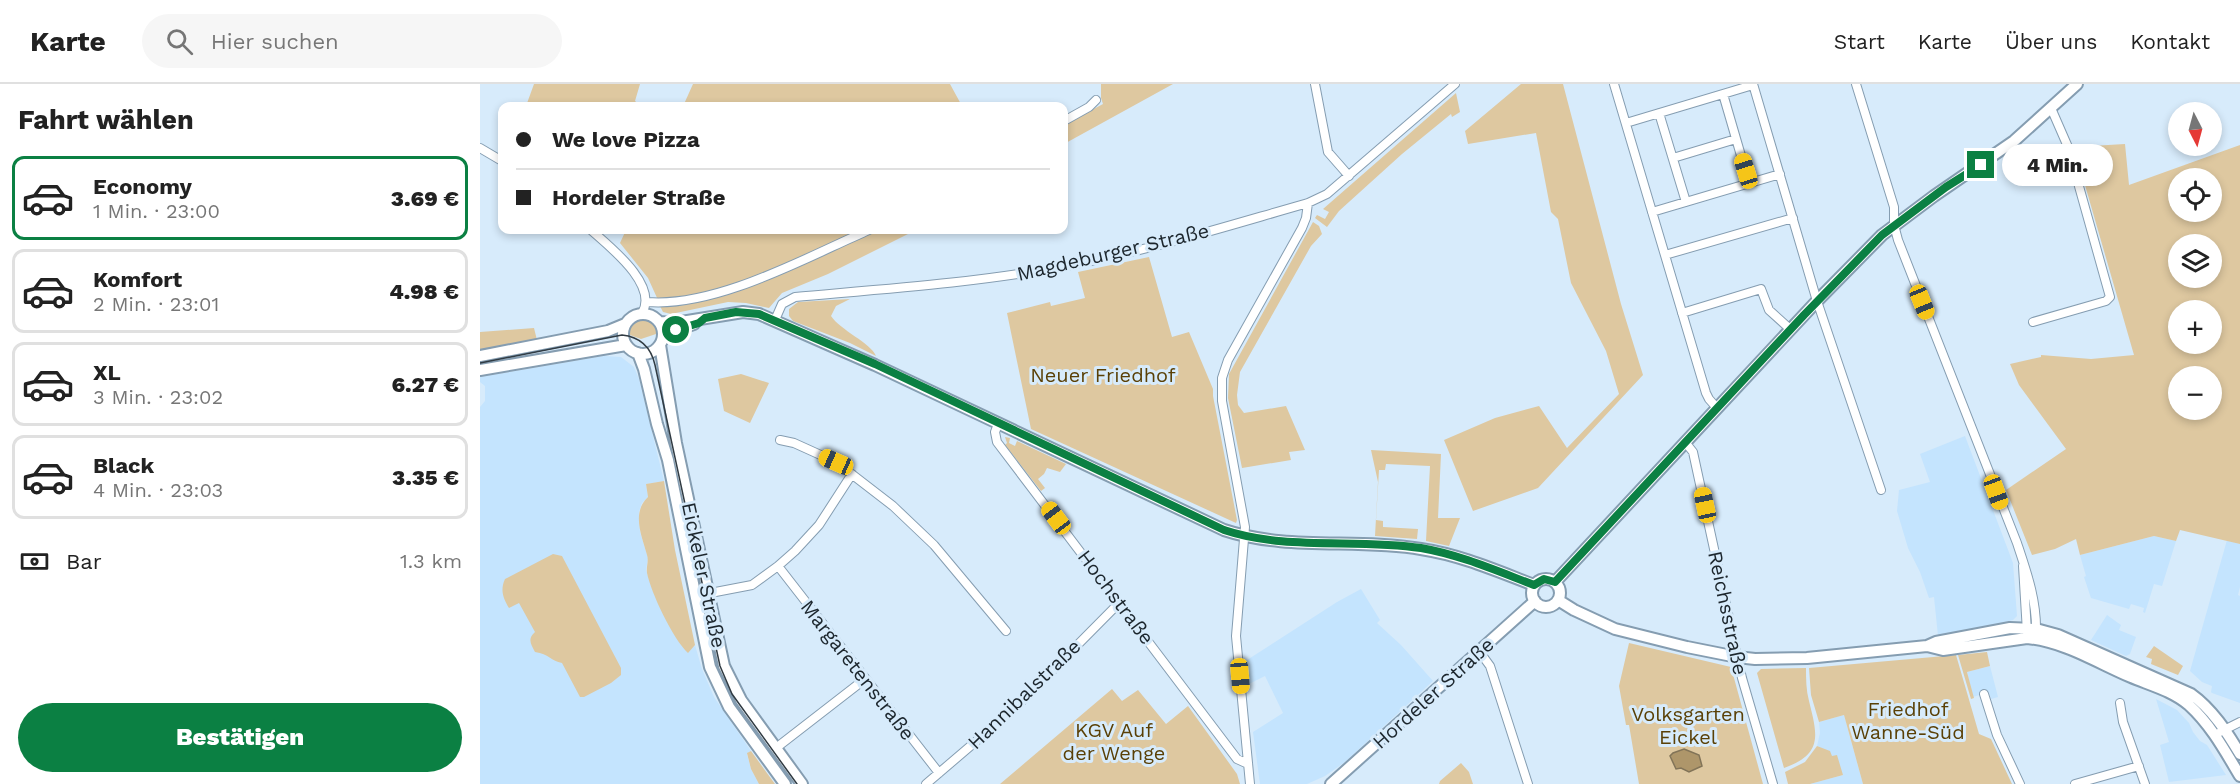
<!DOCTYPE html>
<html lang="de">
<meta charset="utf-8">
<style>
:root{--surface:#fff;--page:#f6f6f6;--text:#222;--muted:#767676;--line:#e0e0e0;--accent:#0b8043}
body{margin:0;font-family:"Work Sans",sans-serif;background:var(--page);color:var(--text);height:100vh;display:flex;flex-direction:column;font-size:22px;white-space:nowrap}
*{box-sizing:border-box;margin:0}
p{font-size:20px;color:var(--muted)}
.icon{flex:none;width:33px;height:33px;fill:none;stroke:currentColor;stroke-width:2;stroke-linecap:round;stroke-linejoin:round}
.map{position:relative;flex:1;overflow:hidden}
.details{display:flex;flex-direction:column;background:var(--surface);width:480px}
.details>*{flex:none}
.banner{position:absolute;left:18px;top:18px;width:570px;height:132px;border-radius:12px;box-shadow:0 3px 9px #0003;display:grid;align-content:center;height:132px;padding:0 18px;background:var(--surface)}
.needle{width:39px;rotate:174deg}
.controls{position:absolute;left:1688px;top:18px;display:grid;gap:12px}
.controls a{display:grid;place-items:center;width:54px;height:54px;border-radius:50%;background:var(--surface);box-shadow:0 3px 9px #0003;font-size:30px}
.end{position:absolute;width:27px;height:27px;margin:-14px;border:8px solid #0b8043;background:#fff;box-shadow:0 0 0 3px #fff}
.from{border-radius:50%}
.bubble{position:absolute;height:42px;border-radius:21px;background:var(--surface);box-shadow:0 3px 9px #0003;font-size:20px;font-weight:800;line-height:42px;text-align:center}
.car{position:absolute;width:18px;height:36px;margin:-18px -9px;border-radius:8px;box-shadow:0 0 4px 2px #0007;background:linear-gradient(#f5c518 24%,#345 0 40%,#f5c518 0 76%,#345 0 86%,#f5c518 0)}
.banner b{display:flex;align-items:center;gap:21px;height:57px;font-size:22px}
.banner b+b{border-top:2px solid var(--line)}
.banner i{width:15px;height:15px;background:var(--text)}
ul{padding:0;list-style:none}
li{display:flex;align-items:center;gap:18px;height:84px;margin:0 12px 9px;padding:0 6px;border:3px solid var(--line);border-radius:12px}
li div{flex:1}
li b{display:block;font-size:22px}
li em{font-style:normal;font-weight:800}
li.on{border-color:var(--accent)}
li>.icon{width:54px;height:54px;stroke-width:1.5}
h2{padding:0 18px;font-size:27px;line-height:72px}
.pay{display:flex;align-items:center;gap:15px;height:66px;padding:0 18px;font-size:22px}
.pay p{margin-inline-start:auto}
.primary-button{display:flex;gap:12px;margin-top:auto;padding:12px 18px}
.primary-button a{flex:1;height:69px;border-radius:36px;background:var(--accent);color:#fff;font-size:24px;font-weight:800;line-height:69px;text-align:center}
header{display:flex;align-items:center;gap:36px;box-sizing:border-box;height:84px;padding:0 30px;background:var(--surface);border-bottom:2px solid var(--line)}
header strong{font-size:28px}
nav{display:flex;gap:33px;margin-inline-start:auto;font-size:21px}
.search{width:420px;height:54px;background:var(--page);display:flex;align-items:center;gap:15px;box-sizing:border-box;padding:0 21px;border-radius:33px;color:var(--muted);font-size:22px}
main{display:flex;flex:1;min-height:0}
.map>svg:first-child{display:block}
.built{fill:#c4e4fe}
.green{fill:#dec8a0;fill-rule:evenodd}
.water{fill:#ae966a;stroke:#827458;stroke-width:1.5}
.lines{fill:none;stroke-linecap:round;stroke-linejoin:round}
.street-casing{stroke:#859db1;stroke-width:10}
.secondary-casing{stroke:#859db1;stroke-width:14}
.street{stroke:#fff;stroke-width:8}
.secondary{stroke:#fff;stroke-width:10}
.tram{stroke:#303b43;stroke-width:1.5}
.route{stroke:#0b8043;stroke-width:8}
.labels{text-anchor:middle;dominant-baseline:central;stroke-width:6;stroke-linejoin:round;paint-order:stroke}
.street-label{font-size:20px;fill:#1c262d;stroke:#d7ebfb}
.park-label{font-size:20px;fill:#5a4006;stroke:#d7ebfb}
</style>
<header>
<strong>Karte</strong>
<div class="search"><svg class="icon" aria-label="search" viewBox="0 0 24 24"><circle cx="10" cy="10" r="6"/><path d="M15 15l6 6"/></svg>Hier suchen</div>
<nav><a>Start</a><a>Karte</a><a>Über uns</a><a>Kontakt</a></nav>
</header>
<main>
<section class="details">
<h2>Fahrt wählen</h2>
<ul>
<li class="on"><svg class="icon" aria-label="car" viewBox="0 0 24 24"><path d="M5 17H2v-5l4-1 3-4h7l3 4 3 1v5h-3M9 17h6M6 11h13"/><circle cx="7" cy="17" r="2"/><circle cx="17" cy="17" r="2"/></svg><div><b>Economy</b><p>1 Min. · 23:00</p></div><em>3.69 €</em></li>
<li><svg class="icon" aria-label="car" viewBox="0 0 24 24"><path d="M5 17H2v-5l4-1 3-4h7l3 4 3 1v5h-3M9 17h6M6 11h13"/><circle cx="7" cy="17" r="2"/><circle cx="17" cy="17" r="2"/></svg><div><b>Komfort</b><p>2 Min. · 23:01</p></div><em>4.98 €</em></li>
<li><svg class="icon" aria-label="car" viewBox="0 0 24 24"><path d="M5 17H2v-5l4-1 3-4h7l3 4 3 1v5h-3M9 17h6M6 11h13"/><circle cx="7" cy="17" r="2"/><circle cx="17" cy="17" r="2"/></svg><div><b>XL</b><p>3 Min. · 23:02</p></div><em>6.27 €</em></li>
<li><svg class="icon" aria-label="car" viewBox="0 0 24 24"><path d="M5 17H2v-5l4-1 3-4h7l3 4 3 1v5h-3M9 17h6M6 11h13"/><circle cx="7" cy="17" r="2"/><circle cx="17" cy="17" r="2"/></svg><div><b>Black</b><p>4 Min. · 23:03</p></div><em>3.35 €</em></li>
</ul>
<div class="pay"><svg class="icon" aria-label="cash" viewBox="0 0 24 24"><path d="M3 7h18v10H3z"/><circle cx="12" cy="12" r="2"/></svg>Bar<p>1.3 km</p></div>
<div class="primary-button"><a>Bestätigen</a></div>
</section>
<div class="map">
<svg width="1760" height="700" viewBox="0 0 1760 700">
<rect width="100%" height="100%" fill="#d7ebfb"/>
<path class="built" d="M124 272 141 273 154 283 159 295 184 397 166 400 168 413 162 419 159 428 160 448 168 474 166 486 171 501 175 512 214 563 215 561 222 585 234 613 271 667 267 670 271 685 279 700H0V323L5 317V302L0 298V293Z
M1485 352 1533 479 1537 532 1533 536 1489 548 1458 552 1454 513 1449 514 1440 488 1428 464 1417 427 1419 406 1450 398 1440 370Z
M1674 452 1696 457 1682 502 1674 500 1665 529 1663 528 1664 524 1651 520 1649 525 1611 514 1604 493 1606 492 1600 471Z
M1747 456 1760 460V503L1758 511 1760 512V619L1732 609 1731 608 1732 602 1722 598 1710 587Z
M881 505 900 536 897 539 921 561 953 597 865 678 845 692 827 700H780L773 648 803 629 785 592 769 600 767 576 857 518Z
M1627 531 1641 541 1639 546 1656 553 1650 570 1646 572 1611 556Z
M1510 582 1518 613 1511 615 1509 608 1493 613 1487 588Z
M1676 615 1697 626 1709 639 1713 648 1720 657 1727 661 1746 691 1689 698 1680 661 1689 658Z
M1364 631 1383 700H1330L1363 691 1347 667 1337 662 1340 649 1339 638Z"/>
<path class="green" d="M54 0H160L155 17 161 22H46Z
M213 0H470L482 22H179L204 20Z
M621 0H693L584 60V41L623 20 621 14Z
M1041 0H1083L1141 220 1163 291 1058 404 993 427 964 356 1015 334 1059 322 1087 364 1139 310 1126 267 1091 199 1078 135 1071 128 1056 49 988 60 985 47Z
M976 9 980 28 972 33 971 30 922 70 859 127 847 143 835 134 837 131 845 135 849 128 843 125Z
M1645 60 1649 101 1760 61V460L1700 446 1696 457 1674 452 1600 471 1596 455 1575 465 1552 471 1526 406 1586 365 1539 301 1530 280 1561 273V271L1611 275 1654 271 1594 63ZM1698 94H1731V128H1698ZM1698 160H1731V194H1698ZM1698 226H1731V260H1698ZM1698 292H1731V326H1698Z
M833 138 839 142 842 150 831 162 760 288 757 311 758 321 764 329 806 322 825 366 809 368 811 376 762 384 748 314 749 290Z
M146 146H436L348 190 302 209 289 224 266 219 248 218 191 230 183 228 180 222 206 221 208 214 178 216 168 194 140 159Z
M669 173 692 253 709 248 733 305V312L757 436 756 439 551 345 527 229 570 218 571 222 605 214 598 188Z
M370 215 356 222 351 232C360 246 391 259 396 272L370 259 313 237 309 232V225L318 218Z
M162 235 172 238 179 249 161 255 147 250 151 240Z
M54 244 57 256 0 268V248Z
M261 290 289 299 270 339 244 327 238 295Z
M525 353 530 354 529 359 535 362 537 357 586 380 580 388 567 384 564 390 558 395 565 404 561 407 525 361 527 359Z
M891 366 961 370 958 434H980L969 462 946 457 950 382 906 380 905 386H899L896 436 903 437V443L938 445 937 455 895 452 898 398Z
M184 397 195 466 215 561 208 569C193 555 171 509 167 489 166 483 169 477 167 471 162 452 151 429 168 413L166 400Z
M73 470 82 472 141 584V591L131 599 104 613H100L82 579C71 577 69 570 55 568 51 560 47 555 55 548L39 519 29 524C23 514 20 506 25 495Z
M1149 559 1251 583 1283 700H1159L1149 641H1146L1139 602Z
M1674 562 1703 582 1698 591 1671 580 1672 575 1666 573Z
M1507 568 1510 582 1487 588 1494 614 1491 615 1478 571Z
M1476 571 1499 650 1511 655 1532 700H1383L1364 631 1339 638 1331 611 1329 584Z
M1326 584C1326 595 1326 606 1329 617 1337 650 1344 670 1304 684L1277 589 1281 585Z
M632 605 642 617 658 606 686 640 708 622 757 690 760 700H520Z
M1337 662 1350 667 1352 672 1357 671 1363 691 1330 700H1308L1305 688 1325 678Z
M271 667 295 700H279L271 685 267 669Z
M981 679 989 688 993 700H959L960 697Z"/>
<path class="water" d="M1204 665 1219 671 1222 682 1209 688 1201 684 1196 685 1190 672 1193 669Z"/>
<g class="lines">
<g class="street-casing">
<path id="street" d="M835 0 848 68 869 92
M1134 0 1226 309 1229 315 1237 324
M1273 0 1337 217 1401 406
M1376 0 1414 123V141L1418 156 1537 459C1547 489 1557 517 1556 549
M1243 10 1269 99
M1179 29 1206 118
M584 37 609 23 616 16
M1146 39 1273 1
M0 64 22 77
M1193 74 1256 55
M1172 128 1300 90
M111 146C130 163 179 201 162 229
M1185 171 1313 134
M167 218C236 224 327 173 389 146
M1202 229 1281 205 1289 226 1310 245
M295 236 302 220 315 213C405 205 496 199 586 182 668 167 747 142 828 119L847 110 975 0
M1553 238 1626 217 1630 213 1588 63 1571 24
M518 340 515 348 517 358 757 675 768 680
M300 356 314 359 356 378 413 422 454 461 526 547
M1205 358 1213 368 1262 594 1293 700
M298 482 459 689
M1543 482 1547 548
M225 510 272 501 298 482 315 467 339 441 372 390
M999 567 1010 582 1048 700
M1504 610 1517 651 1540 700
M1640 619 1643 638 1665 700
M1740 648 1760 638
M296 664 385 595
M446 700 535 624 640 518
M770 700 756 552 765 443 742 317V294L748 276 822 144 826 134 828 119
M1595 700 1659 682"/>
</g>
<g class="secondary-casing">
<path id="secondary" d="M143 250a20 20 0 1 1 40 0a20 20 0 1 1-40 0Z
M179 238 195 239 263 228 279 230 395 281 744 446C807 467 876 454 941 465 981 471 1017 487 1054 501
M183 251 214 240
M180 261 196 359 244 582 261 616 322 700
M158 269 164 285 177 340 188 376 230 583 249 623 305 700
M0 272 128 247 145 240
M0 286 146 261
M1052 509a14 14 0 1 1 28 0a14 14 0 1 1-28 0Z
M1075 498 1337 217 1402 151 1454 112 1534 57 1597 0
M1078 516 1094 526 1135 545 1207 563 1257 573 1275 575 1327 574 1447 562 1456 558 1530 544 1556 545 1578 551 1711 610C1732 625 1747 648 1760 670
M1447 562 1463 566 1547 554C1583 557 1618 579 1651 593 1670 601 1693 607 1709 621 1731 641 1745 667 1760 692
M851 700 1055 517"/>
</g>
<use href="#street" class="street"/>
<use href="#secondary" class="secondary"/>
<path class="tram" d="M0 279 142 251C161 253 171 263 175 281L240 582 252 610 317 700"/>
</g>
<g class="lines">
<path class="route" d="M196 246 219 239 225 234 256 228 279 230 395 280 744 446C807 467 876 454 941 464 981 471 1017 487 1054 501L1064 495 1075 498 1324 231 1402 151 1466 103 1501 81"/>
</g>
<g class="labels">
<g class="street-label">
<text transform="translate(633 168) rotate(-13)">Magdeburger Straße</text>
<text transform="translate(224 491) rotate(78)">Eickeler Straße</text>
<text transform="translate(636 513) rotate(53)">Hochstraße</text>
<text transform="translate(1248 529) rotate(78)">Reichsstraße</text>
<text transform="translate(378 586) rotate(52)">Margaretenstraße</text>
<text transform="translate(953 609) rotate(-42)">Hordeler Straße</text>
<text transform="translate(544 610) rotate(-44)">Hannibalstraße</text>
</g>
<g class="park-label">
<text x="623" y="291">Neuer Friedhof</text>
<text x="1428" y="625">Friedhof<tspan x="1428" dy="23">Wanne-Süd</tspan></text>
<text x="1208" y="630">Volksgarten<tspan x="1208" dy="23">Eickel</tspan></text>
<text x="634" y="646">KGV Auf<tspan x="634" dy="23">der Wenge</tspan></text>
</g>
</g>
</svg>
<div class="controls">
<a><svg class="needle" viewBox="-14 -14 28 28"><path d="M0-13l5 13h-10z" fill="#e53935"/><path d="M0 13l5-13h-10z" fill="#767676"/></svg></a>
<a><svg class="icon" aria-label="locate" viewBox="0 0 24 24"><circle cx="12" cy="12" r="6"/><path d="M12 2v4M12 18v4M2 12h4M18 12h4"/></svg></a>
<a><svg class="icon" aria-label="layers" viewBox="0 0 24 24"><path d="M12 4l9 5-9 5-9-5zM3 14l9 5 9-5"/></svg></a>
<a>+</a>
<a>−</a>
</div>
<i class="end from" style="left:196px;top:246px"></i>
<i class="end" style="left:1501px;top:81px"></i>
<div class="bubble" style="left:1522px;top:60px;width:111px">4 Min.</div>
<i class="car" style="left:1266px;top:87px;rotate:343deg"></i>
<i class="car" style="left:1442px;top:218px;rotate:158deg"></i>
<i class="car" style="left:356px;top:378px;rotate:294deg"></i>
<i class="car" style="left:1516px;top:408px;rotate:160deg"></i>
<i class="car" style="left:1225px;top:421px;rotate:348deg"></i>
<i class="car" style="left:576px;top:434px;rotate:323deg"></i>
<i class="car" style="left:760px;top:592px;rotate:175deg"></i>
<div class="banner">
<b><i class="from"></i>We love Pizza</b>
<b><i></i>Hordeler Straße</b>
</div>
</div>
</main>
